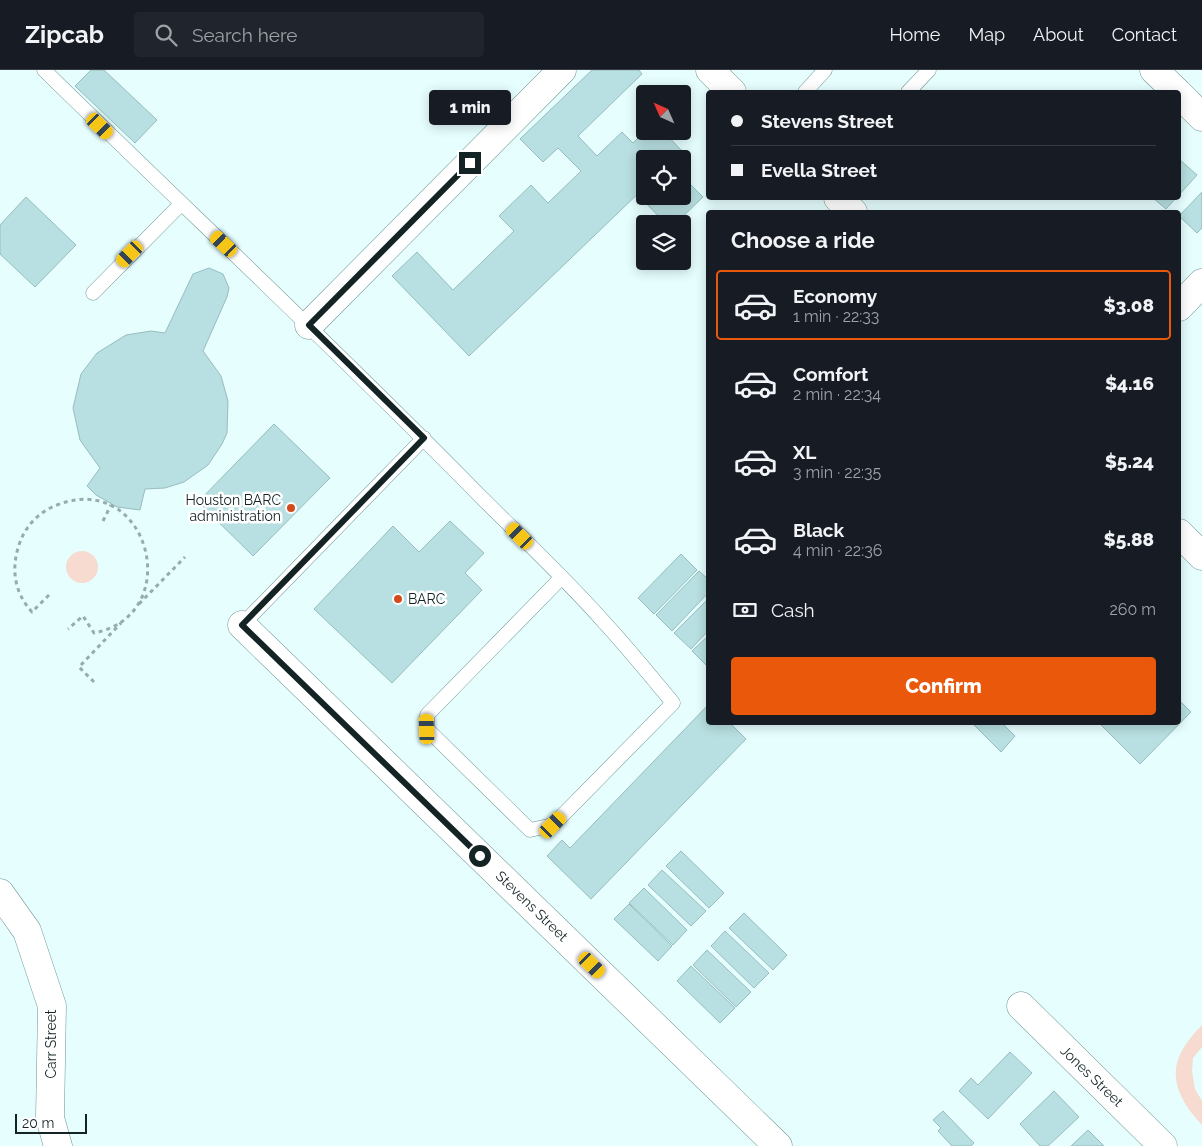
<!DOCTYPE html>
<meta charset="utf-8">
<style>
:root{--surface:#171b24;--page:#20242c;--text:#f1f3f6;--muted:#9ea1a6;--line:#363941;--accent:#ea580c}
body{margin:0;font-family:Raleway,sans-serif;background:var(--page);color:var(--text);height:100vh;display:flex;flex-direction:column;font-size:19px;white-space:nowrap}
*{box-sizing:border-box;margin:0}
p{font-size:16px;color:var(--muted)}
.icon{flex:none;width:28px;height:28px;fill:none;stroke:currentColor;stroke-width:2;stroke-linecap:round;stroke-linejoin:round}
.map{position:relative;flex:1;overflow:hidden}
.drawer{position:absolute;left:706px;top:140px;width:475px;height:515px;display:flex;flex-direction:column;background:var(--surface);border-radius:5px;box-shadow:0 2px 12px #0003}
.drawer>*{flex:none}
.banner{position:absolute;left:706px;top:20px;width:475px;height:110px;border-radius:5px;box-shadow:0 2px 12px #0003;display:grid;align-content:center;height:110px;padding:0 25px;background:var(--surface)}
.needle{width:32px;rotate:315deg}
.buttons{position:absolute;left:636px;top:15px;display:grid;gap:10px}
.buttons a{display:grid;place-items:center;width:55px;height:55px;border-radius:5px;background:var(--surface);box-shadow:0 2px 12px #0003;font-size:25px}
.scale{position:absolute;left:15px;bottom:12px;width:72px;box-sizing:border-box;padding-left:5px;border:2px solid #142324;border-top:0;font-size:14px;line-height:18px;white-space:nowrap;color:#142324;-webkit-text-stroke:4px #fff;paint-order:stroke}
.end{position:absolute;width:22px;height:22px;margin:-11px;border:6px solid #142324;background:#fff;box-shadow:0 0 0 2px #fff}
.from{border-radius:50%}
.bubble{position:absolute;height:35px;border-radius:5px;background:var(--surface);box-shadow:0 2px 12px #0003;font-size:16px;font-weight:800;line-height:35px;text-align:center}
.car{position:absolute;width:15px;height:30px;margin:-15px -8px;border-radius:6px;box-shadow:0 0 4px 1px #0007;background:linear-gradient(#f5c518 24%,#345 0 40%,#f5c518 0 76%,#345 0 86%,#f5c518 0)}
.banner b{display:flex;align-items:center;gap:18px;height:48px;font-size:19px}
.banner b+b{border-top:1px solid var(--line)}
.banner i{width:12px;height:12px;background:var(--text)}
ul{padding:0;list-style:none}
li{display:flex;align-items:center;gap:15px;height:70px;margin:0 10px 8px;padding:0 15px;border:2px solid transparent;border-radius:5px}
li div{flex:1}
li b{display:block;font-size:19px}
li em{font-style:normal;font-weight:800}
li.active{border-color:var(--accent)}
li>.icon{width:45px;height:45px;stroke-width:1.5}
h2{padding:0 25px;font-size:22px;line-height:60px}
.pay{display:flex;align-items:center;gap:12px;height:55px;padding:0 25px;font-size:19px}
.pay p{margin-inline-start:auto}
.button{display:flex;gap:10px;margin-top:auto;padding:10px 25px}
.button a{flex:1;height:58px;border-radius:5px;background:var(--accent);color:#fff;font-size:20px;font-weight:800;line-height:58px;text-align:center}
header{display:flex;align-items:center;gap:30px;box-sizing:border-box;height:70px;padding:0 25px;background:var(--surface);border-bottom:1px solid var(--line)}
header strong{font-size:24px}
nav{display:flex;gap:28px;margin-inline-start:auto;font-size:18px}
.search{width:350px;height:45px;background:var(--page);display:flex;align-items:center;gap:12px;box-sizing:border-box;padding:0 18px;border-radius:5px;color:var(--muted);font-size:19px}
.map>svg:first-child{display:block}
.green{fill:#f7dad0}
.building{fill:#b8dfe1;stroke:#97bdbe}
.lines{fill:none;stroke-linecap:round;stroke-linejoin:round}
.service-casing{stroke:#6f9495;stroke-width:15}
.minor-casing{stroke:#6f9495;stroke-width:29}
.secondary-casing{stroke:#6f9495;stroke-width:29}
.path{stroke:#97acac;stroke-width:3;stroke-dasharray:4 4;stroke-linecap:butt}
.service{stroke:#fff;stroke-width:14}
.minor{stroke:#fff;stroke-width:28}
.secondary{stroke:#fff;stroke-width:28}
.route{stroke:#142324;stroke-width:6}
.poi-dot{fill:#d34b1c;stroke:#fff;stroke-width:2}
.labels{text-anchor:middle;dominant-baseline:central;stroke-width:5;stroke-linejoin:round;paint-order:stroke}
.poi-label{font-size:14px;fill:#142324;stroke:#fff;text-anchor:end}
.street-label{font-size:14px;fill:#142324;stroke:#fff}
</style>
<header>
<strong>Zipcab</strong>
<div class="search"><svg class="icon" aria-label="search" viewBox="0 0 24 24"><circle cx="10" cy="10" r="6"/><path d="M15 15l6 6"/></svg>Search here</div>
<nav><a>Home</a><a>Map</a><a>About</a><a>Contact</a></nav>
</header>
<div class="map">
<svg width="1202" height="1076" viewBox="0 0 1202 1076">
<rect width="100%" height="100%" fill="#e6fefe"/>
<path class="green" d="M66 497a16 16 0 1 1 32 0a16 16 0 1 1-32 0Z
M1202 955V977L1193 988 1192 1001 1195 1019 1202 1031V1055C1168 1018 1166 991 1202 955Z"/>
<path class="building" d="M91 0H104L157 50 135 73 75 16Z
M592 0H639L642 4 578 66 597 86 622 62 633 73 645 61H663L682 81 674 89H645V117L469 286 392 206 417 182 453 220 514 161 499 146 531 115 548 133 581 101 558 78 543 92 520 69Z
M1179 89 1197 105 1179 125Z
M682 106 703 127 675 154H666L640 127 645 122V126H682Z
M1202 122V158L1197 163 1179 146Z
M26 127 76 175 35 217 0 184V155Z
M1153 128H1176L1166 139Z
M209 198 223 204 229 218 227 227 203 281 221 306 228 331 227 363 222 374 208 395 184 412 165 418 145 419 140 440 117 437 96 425 87 416 100 398 80 370 73 338 81 304 97 283 126 265 151 261 165 263 193 204Z
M274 354 330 408 253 486 198 432Z
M450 451 484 483 465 503 482 520 392 613 314 539 393 456 419 482Z
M681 484 697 500 654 544 638 528Z
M699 501 709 510V522L672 561 656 545Z
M709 528V560L691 579 674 563Z
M709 565V597H708L692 581Z
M1179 630 1191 642 1140 694 1098 652H1179Z
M709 634V652H729L746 669 591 829 547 786 562 770 570 778Z
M971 652H1001L1015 666 1001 682Z
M681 781 724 823 709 838 666 796Z
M662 800 706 841 691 856 648 815Z
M644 818 687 860 673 875 629 833Z
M629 834 672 876 658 891 614 849Z
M744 843 787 885 773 900 729 858Z
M725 861 769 903 754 918 711 876Z
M707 880 751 922 736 937 693 895Z
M691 896 735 938 720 953 677 911Z
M1010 982 1032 1003 988 1049 959 1021 971 1008 978 1015Z
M1054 1021 1079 1047 1048 1076H1040L1020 1054Z
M943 1041 974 1073 971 1076H952L938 1061 941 1058 933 1050Z
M1088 1060 1104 1076H1071Z"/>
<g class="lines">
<g class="service-casing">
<path id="service" d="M44 0C189 142 338 281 480 426 521 467 564 507 603 551 627 577 650 605 673 633L553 755 530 760 427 659V645L561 508
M805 22 825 0
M908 22 929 0
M93 223 181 134
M242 555 424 368"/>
</g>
<g class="minor-casing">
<path id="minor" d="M1154 0 1177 22
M1179 24 1202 47
M1179 237 1202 213
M309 255 562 0
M242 555 778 1076
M0 823 27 861 52 936 50 1048 58 1076
M1021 936 1163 1076"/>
</g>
<g class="secondary-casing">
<path id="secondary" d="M710 0 732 22
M838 128 853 142
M1179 463 1202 486"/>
</g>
<path class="path" d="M103 451 111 435
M49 525 32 542C14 522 11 499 19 475 25 456 39 442 57 435 149 399 187 545 94 563L83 546 68 559
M139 534 185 487
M94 612 79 597 121 553"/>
<use href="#service" class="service"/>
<use href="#minor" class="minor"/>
<use href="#secondary" class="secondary"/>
</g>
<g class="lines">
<path class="route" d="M470 93 309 255 424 368 242 555 480 786"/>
</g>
<g class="poi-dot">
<circle cx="291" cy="438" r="5"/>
<circle cx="398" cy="529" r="5"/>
</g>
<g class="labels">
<g class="poi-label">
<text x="281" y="430">Houston BARC<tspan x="281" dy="16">administration</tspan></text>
<text x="408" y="529" text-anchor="start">BARC</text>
</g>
<g class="street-label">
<text transform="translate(532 836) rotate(44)">Stevens Street</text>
<text transform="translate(51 974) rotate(-90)">Carr Street</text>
<text transform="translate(1092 1006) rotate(44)">Jones Street</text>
</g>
</g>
</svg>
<div class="buttons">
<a><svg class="needle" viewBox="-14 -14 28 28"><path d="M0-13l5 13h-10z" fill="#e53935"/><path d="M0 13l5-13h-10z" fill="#9ea1a6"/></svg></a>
<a><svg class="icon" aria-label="locate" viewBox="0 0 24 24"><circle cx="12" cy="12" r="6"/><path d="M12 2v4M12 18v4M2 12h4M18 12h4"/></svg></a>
<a><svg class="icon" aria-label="layers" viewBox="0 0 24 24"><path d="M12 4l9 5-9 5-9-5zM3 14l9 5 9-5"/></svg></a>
</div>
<div class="scale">20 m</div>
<i class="end from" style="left:480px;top:786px"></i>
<i class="end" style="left:470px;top:93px"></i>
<div class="bubble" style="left:429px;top:20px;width:82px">1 min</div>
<i class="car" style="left:100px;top:56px;rotate:134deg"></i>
<i class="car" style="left:224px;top:174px;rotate:313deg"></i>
<i class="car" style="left:130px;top:184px;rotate:225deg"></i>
<i class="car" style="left:520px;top:466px;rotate:315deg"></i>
<i class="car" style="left:427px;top:659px;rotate:358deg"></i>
<i class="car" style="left:553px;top:755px;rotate:44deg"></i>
<i class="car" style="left:592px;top:895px;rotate:134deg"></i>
<div class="banner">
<b><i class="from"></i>Stevens Street</b>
<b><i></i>Evella Street</b>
</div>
<section class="drawer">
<h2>Choose a ride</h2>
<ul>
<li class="active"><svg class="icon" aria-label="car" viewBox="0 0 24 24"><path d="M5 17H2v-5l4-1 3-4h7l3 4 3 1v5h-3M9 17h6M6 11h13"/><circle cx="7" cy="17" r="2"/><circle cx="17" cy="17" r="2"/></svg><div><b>Economy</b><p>1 min · 22:33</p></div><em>$3.08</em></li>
<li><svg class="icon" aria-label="car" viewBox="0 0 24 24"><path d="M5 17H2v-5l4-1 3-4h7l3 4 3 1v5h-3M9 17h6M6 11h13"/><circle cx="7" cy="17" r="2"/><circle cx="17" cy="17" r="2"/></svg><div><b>Comfort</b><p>2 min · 22:34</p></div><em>$4.16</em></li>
<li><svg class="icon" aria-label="car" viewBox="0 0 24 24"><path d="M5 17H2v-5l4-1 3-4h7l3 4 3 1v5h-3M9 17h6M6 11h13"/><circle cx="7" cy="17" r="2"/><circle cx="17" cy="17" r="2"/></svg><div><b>XL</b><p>3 min · 22:35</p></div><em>$5.24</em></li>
<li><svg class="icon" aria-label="car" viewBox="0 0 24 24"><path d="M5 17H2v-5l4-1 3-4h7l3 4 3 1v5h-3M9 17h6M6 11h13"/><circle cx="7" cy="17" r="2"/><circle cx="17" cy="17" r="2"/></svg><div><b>Black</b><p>4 min · 22:36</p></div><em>$5.88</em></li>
</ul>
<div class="pay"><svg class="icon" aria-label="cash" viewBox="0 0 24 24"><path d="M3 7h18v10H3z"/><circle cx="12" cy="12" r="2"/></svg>Cash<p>260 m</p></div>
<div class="button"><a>Confirm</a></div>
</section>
</div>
